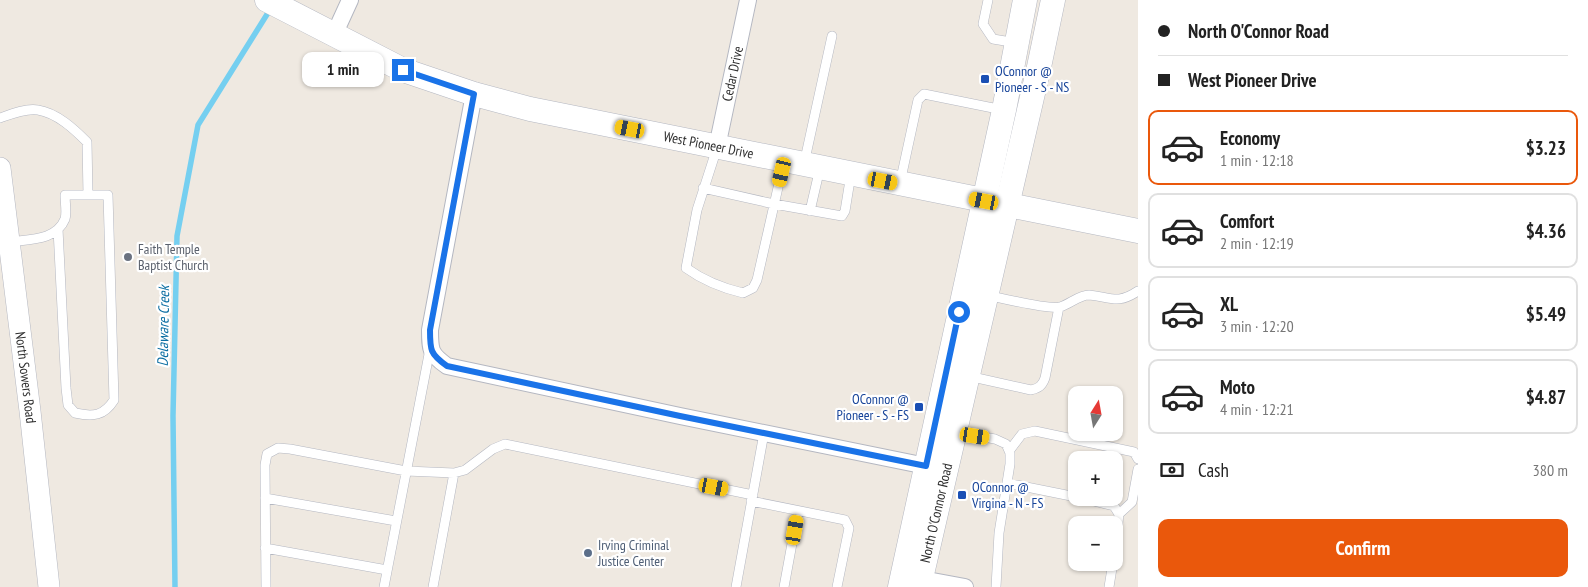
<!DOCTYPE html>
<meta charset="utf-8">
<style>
:root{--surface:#fff;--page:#f2f2f2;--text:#222;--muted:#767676;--line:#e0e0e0;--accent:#ea580c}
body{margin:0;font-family:"PT Sans Narrow",sans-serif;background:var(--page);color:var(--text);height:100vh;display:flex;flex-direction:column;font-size:19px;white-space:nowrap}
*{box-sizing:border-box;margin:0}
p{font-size:16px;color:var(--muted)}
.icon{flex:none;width:28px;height:28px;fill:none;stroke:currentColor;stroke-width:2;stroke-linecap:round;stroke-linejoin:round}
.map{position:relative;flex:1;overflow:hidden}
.sheet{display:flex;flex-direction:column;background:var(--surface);width:450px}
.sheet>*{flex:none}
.banner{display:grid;align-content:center;height:110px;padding:0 20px;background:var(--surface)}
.needle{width:32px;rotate:11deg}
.buttons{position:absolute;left:1068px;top:386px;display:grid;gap:10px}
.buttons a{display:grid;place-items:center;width:55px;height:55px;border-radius:10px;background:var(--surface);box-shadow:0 1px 4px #0004;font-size:25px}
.end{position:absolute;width:22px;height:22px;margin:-11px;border:6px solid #1a73e8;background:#fff;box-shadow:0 0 0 2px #fff}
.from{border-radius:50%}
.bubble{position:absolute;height:35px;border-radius:10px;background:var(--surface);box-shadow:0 1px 4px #0004;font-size:16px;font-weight:800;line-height:35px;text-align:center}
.car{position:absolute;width:15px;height:30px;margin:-15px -8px;border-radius:6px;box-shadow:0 0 4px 1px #0007;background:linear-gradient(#f5c518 24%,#345 0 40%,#f5c518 0 76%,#345 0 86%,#f5c518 0)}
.banner b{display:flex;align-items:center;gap:18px;height:48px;font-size:19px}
.banner b+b{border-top:1px solid var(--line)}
.banner i{width:12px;height:12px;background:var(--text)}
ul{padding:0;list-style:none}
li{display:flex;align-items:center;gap:15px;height:75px;margin:0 10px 8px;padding:0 10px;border:2px solid var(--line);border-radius:10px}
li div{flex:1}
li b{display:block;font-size:19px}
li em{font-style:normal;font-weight:800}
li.active{border-color:var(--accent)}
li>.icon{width:45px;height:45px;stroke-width:1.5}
.pay{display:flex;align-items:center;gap:12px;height:55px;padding:0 20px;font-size:19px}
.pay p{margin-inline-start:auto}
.button{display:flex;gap:10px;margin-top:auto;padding:10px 20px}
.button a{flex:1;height:58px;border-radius:10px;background:var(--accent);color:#fff;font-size:20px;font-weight:800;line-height:58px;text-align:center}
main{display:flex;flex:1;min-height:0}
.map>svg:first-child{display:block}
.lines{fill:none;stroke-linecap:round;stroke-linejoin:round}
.stream{stroke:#75cff0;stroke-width:5.5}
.service-casing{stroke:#b4b7c1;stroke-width:10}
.minor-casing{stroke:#b4b7c1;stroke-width:18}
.tertiary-casing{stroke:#b4b7c1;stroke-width:22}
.secondary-casing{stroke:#b4b7c1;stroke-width:25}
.service{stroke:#fff;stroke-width:9}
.minor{stroke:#fff;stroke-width:16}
.tertiary{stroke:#fff;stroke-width:21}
.secondary{stroke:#fff;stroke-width:24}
.route{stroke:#1a73e8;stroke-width:6}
.transit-dot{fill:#1a4fb4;stroke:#fff;stroke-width:2}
.worship-dot{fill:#6b7280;stroke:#fff;stroke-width:2}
.service-dot{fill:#5c6f8a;stroke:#fff;stroke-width:2}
.labels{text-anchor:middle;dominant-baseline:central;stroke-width:4.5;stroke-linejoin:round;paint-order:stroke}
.transit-label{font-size:14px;fill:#164399;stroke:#fff;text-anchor:start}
.street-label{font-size:14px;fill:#2e2e2e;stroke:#fff}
.worship-label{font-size:14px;fill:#5b616d;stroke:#fff;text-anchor:start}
.service-label{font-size:14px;fill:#4e5e75;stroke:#fff;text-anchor:start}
.water-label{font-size:15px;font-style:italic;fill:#0d6fa3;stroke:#fff}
</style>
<main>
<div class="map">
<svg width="1138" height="587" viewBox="0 0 1138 587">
<rect width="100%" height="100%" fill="#efe9e1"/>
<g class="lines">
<path class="stream" d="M175 587 173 416 177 236 198 125 271 8"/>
<g class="service-casing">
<path id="service" d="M988 0 983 24 993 39 1017 43
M0 118C11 114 26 108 38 110 57 113 74 129 87 142L88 195H65C65 202 67 213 65 219 56 241 29 239 9 242
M717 148 697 210 686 268C704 281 722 288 743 293L753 288 757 280 784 161
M804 164 832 36
M900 183 918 100 924 94 1003 110
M703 188 774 204 842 216 845 211 851 174
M810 211 820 168
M58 229 66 388 68 405 75 413C93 417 104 416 114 400L108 195H88
M987 295C1001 298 1049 310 1060 307 1070 304 1079 295 1089 295 1111 297 1117 305 1138 291
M968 376 1031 390C1039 388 1042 386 1045 378L1059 307
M956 432 995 439 1006 444 1010 453V464L999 533 996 587
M1009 451 1022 434 1035 431 1134 452 1138 459
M1007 483 1076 497
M265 498 396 521
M1081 498 1114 506 1119 514 1114 560
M751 501 845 520 849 528 837 587
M1119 514 1132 502 1138 469
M265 548 387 570
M266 587 265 465 267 454 278 448 290 449 406 471 454 473 465 470 493 449 505 444 753 495
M384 587 430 349
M433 587 454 473
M736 587 764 433
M784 587 798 511
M1109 587 1113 562"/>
</g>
<g class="minor-casing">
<g id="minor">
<path d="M334 35 350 0"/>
<path d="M474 94 430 330C430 350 430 354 447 366L680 416 936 468"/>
<path id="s1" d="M717 147 748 0"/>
<path d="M911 577 965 587"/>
</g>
</g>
<g class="tertiary-casing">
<g id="tertiary">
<path id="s2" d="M0 168 30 411 49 587"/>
</g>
</g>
<g class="secondary-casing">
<g id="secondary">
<path id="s3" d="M267 0 403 70 474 94 530 109 595 122 1138 231"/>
<path d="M900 587 1004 110 1025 0"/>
<path id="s4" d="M919 587 1039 67 1053 0"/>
</g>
</g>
<use href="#service" class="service"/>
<use href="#minor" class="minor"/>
<use href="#tertiary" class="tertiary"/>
<use href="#secondary" class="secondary"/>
</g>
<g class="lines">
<path class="route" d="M403 70 474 94 430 330C430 350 430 354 447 366L680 416 926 466 959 312"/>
</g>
<g class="transit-dot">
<rect x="980" y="74" width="10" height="10" rx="2.5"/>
<rect x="914" y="402" width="10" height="10" rx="2.5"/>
<rect x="957" y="490" width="10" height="10" rx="2.5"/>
</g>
<circle class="worship-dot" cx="128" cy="257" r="5"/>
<circle class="service-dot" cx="588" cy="553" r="5"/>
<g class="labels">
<g class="transit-label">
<text x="995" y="71">OConnor @<tspan x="995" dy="16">Pioneer - S - NS</tspan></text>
<text x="909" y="399" text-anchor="end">OConnor @<tspan x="909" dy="16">Pioneer - S - FS</tspan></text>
<text x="972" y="487">OConnor @<tspan x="972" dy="16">Virgina - N - FS</tspan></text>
</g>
<g class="street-label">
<text stroke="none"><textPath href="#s1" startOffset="75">Cedar Drive</textPath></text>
<text stroke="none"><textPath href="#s3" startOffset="468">West Pioneer Drive</textPath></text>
<text stroke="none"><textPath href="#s2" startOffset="211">North Sowers Road</textPath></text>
<text stroke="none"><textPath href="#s4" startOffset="76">North O'Connor Road</textPath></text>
</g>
<g class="worship-label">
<text x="138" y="249">Faith Temple<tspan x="138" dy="16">Baptist Church</tspan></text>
</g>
<g class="service-label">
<text x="598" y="545">Irving Criminal<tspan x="598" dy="16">Justice Center</tspan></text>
</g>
<g class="water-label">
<text transform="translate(163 326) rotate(-89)">Delaware Creek</text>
</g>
</g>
</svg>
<div class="buttons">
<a><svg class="needle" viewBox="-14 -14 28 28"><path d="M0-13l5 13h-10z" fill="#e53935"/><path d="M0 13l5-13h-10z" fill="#767676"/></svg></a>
<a>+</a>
<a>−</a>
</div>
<i class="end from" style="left:959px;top:312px"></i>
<i class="end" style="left:403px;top:70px"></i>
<div class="bubble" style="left:302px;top:52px;width:82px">1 min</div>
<i class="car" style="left:630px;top:129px;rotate:281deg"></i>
<i class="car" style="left:782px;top:172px;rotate:193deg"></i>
<i class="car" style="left:883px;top:181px;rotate:101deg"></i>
<i class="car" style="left:984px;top:201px;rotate:281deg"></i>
<i class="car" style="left:975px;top:436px;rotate:99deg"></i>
<i class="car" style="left:714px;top:487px;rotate:101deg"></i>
<i class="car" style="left:795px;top:530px;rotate:10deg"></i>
</div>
<section class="sheet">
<div class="banner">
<b><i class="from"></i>North O'Connor Road</b>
<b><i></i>West Pioneer Drive</b>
</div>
<ul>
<li class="active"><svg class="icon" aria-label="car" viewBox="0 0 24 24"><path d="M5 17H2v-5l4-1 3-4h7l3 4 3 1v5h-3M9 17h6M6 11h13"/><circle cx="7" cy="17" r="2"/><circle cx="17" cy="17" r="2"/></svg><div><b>Economy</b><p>1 min · 12:18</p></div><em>$3.23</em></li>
<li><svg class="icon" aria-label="car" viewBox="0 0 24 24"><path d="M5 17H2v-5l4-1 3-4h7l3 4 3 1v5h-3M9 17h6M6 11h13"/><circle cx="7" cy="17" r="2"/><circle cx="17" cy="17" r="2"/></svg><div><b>Comfort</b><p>2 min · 12:19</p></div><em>$4.36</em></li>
<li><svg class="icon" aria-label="car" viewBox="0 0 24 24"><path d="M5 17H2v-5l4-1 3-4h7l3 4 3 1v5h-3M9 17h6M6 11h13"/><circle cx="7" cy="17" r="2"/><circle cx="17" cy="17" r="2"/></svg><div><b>XL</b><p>3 min · 12:20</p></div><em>$5.49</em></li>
<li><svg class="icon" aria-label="car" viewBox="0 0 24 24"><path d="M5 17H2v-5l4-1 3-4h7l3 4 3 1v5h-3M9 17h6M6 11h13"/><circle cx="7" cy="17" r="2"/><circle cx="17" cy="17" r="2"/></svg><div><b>Moto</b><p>4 min · 12:21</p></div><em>$4.87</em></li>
</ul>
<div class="pay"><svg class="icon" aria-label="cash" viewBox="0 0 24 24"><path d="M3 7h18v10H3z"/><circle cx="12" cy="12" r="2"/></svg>Cash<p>380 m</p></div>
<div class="button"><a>Confirm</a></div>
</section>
</main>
